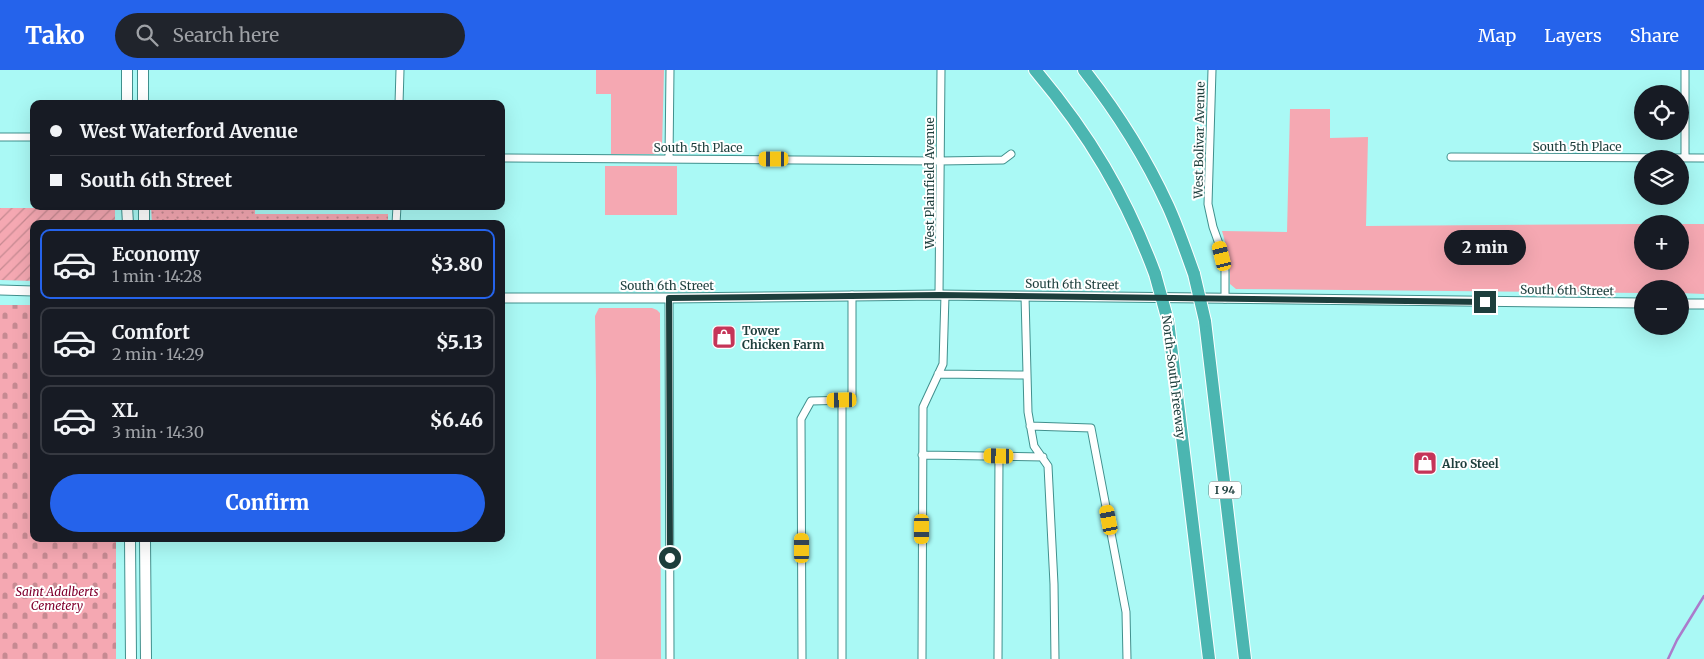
<!DOCTYPE html>
<meta charset="utf-8">
<style>
:root{--surface:#171b24;--page:#20242c;--text:#f1f3f6;--muted:#9ea1a6;--line:#363941;--accent:#2563eb}
body{margin:0;font-family:Merriweather,serif;background:var(--page);color:var(--text);height:100vh;display:flex;flex-direction:column;font-size:19px;white-space:nowrap}
*{box-sizing:border-box;margin:0}
p{font-size:16px;color:var(--muted)}
.icon{flex:none;width:28px;height:28px;fill:none;stroke:currentColor;stroke-width:2;stroke-linecap:round;stroke-linejoin:round}
.map{position:relative;flex:1;overflow:hidden}
.details{position:absolute;left:30px;top:150px;width:475px;height:322px;display:flex;flex-direction:column;background:var(--surface);border-radius:10px;box-shadow:0 5px 20px #0002}
.details>*{flex:none}
.hud{position:absolute;left:30px;top:30px;width:475px;height:110px;border-radius:10px;box-shadow:0 5px 20px #0002;display:grid;align-content:center;height:110px;padding:0 20px;background:var(--surface)}
.buttons{position:absolute;left:1634px;top:15px;display:grid;gap:10px}
.buttons a{display:grid;place-items:center;width:55px;height:55px;border-radius:50%;background:var(--surface);box-shadow:0 5px 20px #0002;font-size:25px}
.end{position:absolute;width:22px;height:22px;margin:-11px;border:6px solid #1d3e3c;background:#fff;box-shadow:0 0 0 2px #fff}
.from{border-radius:50%}
.bubble{position:absolute;height:35px;border-radius:18px;background:var(--surface);box-shadow:0 5px 20px #0002;font-size:16px;font-weight:800;line-height:35px;text-align:center}
.car{position:absolute;width:15px;height:30px;margin:-15px -8px;border-radius:6px;box-shadow:0 0 4px 1px #0007;background:linear-gradient(#f5c518 24%,#345 0 40%,#f5c518 0 76%,#345 0 86%,#f5c518 0)}
.hud b{display:flex;align-items:center;gap:18px;height:48px;font-size:19px}
.hud b+b{border-top:1px solid var(--line)}
.hud i{width:12px;height:12px;background:var(--text)}
ul{padding:9px 0 0;list-style:none}
li{display:flex;align-items:center;gap:15px;height:70px;margin:0 10px 8px;padding:0 10px;border:2px solid var(--line);border-radius:10px}
li div{flex:1}
li b{display:block;font-size:19px}
li em{font-style:normal;font-weight:800}
li.active{border-color:var(--accent)}
li>.icon{width:45px;height:45px;stroke-width:1.5}
.button{display:flex;gap:10px;margin-top:auto;padding:10px 20px}
.button a{flex:1;height:58px;border-radius:30px;background:var(--accent);color:#fff;font-size:20px;font-weight:800;line-height:58px;text-align:center}
header{display:flex;align-items:center;gap:30px;box-sizing:border-box;height:70px;padding:0 25px;background:var(--accent);color:#fff}
header strong{font-size:24px}
nav{display:flex;gap:28px;margin-inline-start:auto;font-size:18px}
.search{width:350px;height:45px;background:var(--page);display:flex;align-items:center;gap:12px;box-sizing:border-box;padding:0 18px;border-radius:28px;color:var(--muted);font-size:19px}
.map>svg:first-child{display:block}
.grass{fill:#f5a8b2}
.cemetery{fill:url(#cemetery-stones)}
.park{fill:url(#park-dots)}
.garden{fill:url(#garden-furrows)}
.lines{fill:none;stroke-linecap:round;stroke-linejoin:round}
.stream{stroke:#ab7bcb;stroke-width:2.5}
.minor-casing{stroke:#41908d;stroke-width:9}
.tertiary-casing{stroke:#41908d;stroke-width:11}
.secondary-casing{stroke:#41908d;stroke-width:12}
.motorway-casing{stroke:#fff;stroke-width:14}
.minor{stroke:#fff;stroke-width:7}
.tertiary{stroke:#fff;stroke-width:9}
.secondary{stroke:#fff;stroke-width:10}
.motorway{stroke:#4bb6b1;stroke-width:12}
.motorway-bridge-casing{stroke:#fff;stroke-width:14;stroke-linecap:butt}
.motorway-bridge{stroke:#4bb6b1;stroke-width:12}
.route{stroke:#1d3e3c;stroke-width:6}
.labels{text-anchor:middle;dominant-baseline:central;stroke-width:4;stroke-linejoin:round;paint-order:stroke}
.shield{fill:#fff;stroke:#617876;stroke-width:1}
.shield-label{font-size:11px;font-weight:bold;fill:#1d3e3c}
.street-label{font-size:12px;fill:#1d3e3c;stroke:#fff}
.poi-label{font-size:12px;font-weight:bold;fill:#1d3e3c;stroke:#fff;text-anchor:start}
.park-label{font-size:12px;font-style:italic;fill:#81002e;stroke:#fff}
</style>
<header>
<strong>Tako</strong>
<div class="search"><svg class="icon" aria-label="search" viewBox="0 0 24 24"><circle cx="10" cy="10" r="6"/><path d="M15 15l6 6"/></svg>Search here</div>
<nav><a>Map</a><a>Layers</a><a>Share</a></nav>
</header>
<div class="map">
<svg width="1704" height="589" viewBox="0 0 1704 589">
<defs>
<pattern id="cemetery-stones" width="16" height="16" patternUnits="userSpaceOnUse" patternTransform="scale(1.25)"><rect width="16" height="16" fill="#f5a8b2"/><path d="M2 7V4a2 2 0 0 1 4 0v3zM10 15v-3a2 2 0 0 1 4 0v3z" fill="#c68a92"/></pattern>
<pattern id="park-dots" width="8" height="8" patternUnits="userSpaceOnUse" patternTransform="scale(1.25)"><rect width="8" height="8" fill="#f5a8b2"/><path d="M2 2h.1M6 6h.1" fill="none" stroke="#c68a92" stroke-width="1.8" stroke-linecap="round"/></pattern>
<pattern id="garden-furrows" width="10" height="10" patternUnits="userSpaceOnUse" patternTransform="scale(1.25)"><rect width="10" height="10" fill="#f5a8b2"/><path d="M-1 1l2-2M0 10L10 0M9 11l2-2" fill="none" stroke="#c68a92"/></pattern>
</defs>
<rect width="100%" height="100%" fill="#aaf9f5"/>
<path class="grass" d="M596 0H664L662 78 661 81 655 84H611V24H596Z
M1290 39H1330V68L1368 67 1366 156 1642 154V191H1680V154H1669H1704V224L1680 223V219H1642V223L1236 219 1230 214 1229 186 1222 161 1287 162Z
M605 96H677V145H605Z
M599 238H652L657 240 660 243 661 589H596V311L595 246Z"/>
<path class="cemetery" d="M0 235H34V469H116V589H0Z"/>
<path class="park" d="M151 136H255V144H388V154H152Z"/>
<path class="garden" d="M0 138H115V154H34V211L0 210Z
M162 149 247 150V154H162Z"/>
<g class="lines">
<path class="stream" d="M1668 589 1677 570 1704 526"/>
<g class="minor-casing">
<path id="minor" d="M1212 0 1208 134 1213 157 1223 185 1225 201V229
M1685 0V88
M399 34 400 0
M0 67H34
M1451 87 1704 88
M501 88 940 91 1003 90 1011 84
M669 88 670 0
M396 154 397 136
M939 225 941 0
M1025 226 1028 342 1034 376 1048 396 1054 514 1055 589
M669 228 670 589
M938 304 1027 305
M842 330V589
M1030 356 1091 358 1126 542 1127 589
M922 385 1043 387
M802 589 801 349 811 331 852 330V225
M922 589 923 337 943 294 945 225
M998 589 999 386"/>
</g>
<g class="tertiary-casing">
<path id="tertiary" d="M0 220 34 221
M501 228H669L939 225 1642 233
M1680 234H1704"/>
</g>
<g class="secondary-casing">
<path id="secondary" d="M127 0V34
M143 0V34
M127 136 128 154
M144 136V154
M130 469 131 589
M145 469 146 589"/>
</g>
<g class="motorway-casing">
<path id="motorway" d="M1035 0C1089 64 1126 126 1155 204
M1084 0C1117 42 1146 88 1168 136 1178 158 1186 182 1194 204
M1168 251 1209 589
M1205 251 1245 589"/>
</g>
<use href="#minor" class="minor"/>
<use href="#tertiary" class="tertiary"/>
<use href="#secondary" class="secondary"/>
<use href="#motorway" class="motorway"/>
<g class="motorway-bridge-casing">
<path id="motorway-bridge" d="M1155 204 1168 251
M1194 204 1205 251"/>
</g>
<use href="#motorway-bridge" class="motorway-bridge"/>
</g>
<g class="lines">
<path class="route" d="M670 488 669 228 939 225 1485 232"/>
</g>
<defs>
<g id="shop-square" transform="scale(1.25)"><rect x="-9" y="-9" width="18" height="18" rx="4" fill="#c53558" stroke="#fff"/><path d="M-5-2.5h2.3a2.7 3.5 0 0 1 5.4 0H5L5.5 6h-11ZM-1.5-2.5h3a1.5 2.3 0 0 0-3 0Z" fill="#fff"/></g>
</defs>
<g fill-rule="evenodd">
<use href="#shop-square" x="724" y="267"/>
<use href="#shop-square" x="1425" y="393"/>
</g>
<g class="labels">
<rect class="shield" x="1209" y="411.5" width="32" height="17" rx="4"/>
<g class="shield-label">
<text x="1225" y="420">I 94</text>
</g>
<g class="street-label">
<text transform="translate(1199 70) rotate(-89)">West Bolivar Avenue</text>
<text x="1577" y="76">South 5th Place</text>
<text x="698" y="77">South 5th Place</text>
<text transform="translate(929 113) rotate(-90)">West Plainfield Avenue</text>
<text transform="translate(1072 214) rotate(1)">South 6th Street</text>
<text x="667" y="215">South 6th Street</text>
<text transform="translate(1567 220) rotate(1)">South 6th Street</text>
<text transform="translate(1174 307) rotate(83)">North-South Freeway</text>
</g>
<g class="poi-label">
<text x="742" y="260">Tower<tspan x="742" dy="14">Chicken Farm</tspan></text>
<text x="1442" y="393">Alro Steel</text>
</g>
<g class="park-label">
<text x="57" y="521">Saint Adalberts<tspan x="57" dy="14">Cemetery</tspan></text>
</g>
</g>
</svg>
<div class="buttons">
<a><svg class="icon" aria-label="locate" viewBox="0 0 24 24"><circle cx="12" cy="12" r="6"/><path d="M12 2v4M12 18v4M2 12h4M18 12h4"/></svg></a>
<a><svg class="icon" aria-label="layers" viewBox="0 0 24 24"><path d="M12 4l9 5-9 5-9-5zM3 14l9 5 9-5"/></svg></a>
<a>+</a>
<a>−</a>
</div>
<i class="end from" style="left:670px;top:488px"></i>
<i class="end" style="left:1485px;top:232px"></i>
<div class="bubble" style="left:1444px;top:160px;width:82px">2 min</div>
<i class="car" style="left:774px;top:89px;rotate:270deg"></i>
<i class="car" style="left:1222px;top:186px;rotate:346deg"></i>
<i class="car" style="left:842px;top:330px;rotate:269deg"></i>
<i class="car" style="left:999px;top:386px;rotate:271deg"></i>
<i class="car" style="left:1109px;top:450px;rotate:349deg"></i>
<i class="car" style="left:922px;top:459px;rotate:180deg"></i>
<i class="car" style="left:802px;top:478px;rotate:0deg"></i>
<div class="hud">
<b><i class="from"></i>West Waterford Avenue</b>
<b><i></i>South 6th Street</b>
</div>
<section class="details">
<ul>
<li class="active"><svg class="icon" aria-label="car" viewBox="0 0 24 24"><path d="M5 17H2v-5l4-1 3-4h7l3 4 3 1v5h-3M9 17h6M6 11h13"/><circle cx="7" cy="17" r="2"/><circle cx="17" cy="17" r="2"/></svg><div><b>Economy</b><p>1 min · 14:28</p></div><em>$3.80</em></li>
<li><svg class="icon" aria-label="car" viewBox="0 0 24 24"><path d="M5 17H2v-5l4-1 3-4h7l3 4 3 1v5h-3M9 17h6M6 11h13"/><circle cx="7" cy="17" r="2"/><circle cx="17" cy="17" r="2"/></svg><div><b>Comfort</b><p>2 min · 14:29</p></div><em>$5.13</em></li>
<li><svg class="icon" aria-label="car" viewBox="0 0 24 24"><path d="M5 17H2v-5l4-1 3-4h7l3 4 3 1v5h-3M9 17h6M6 11h13"/><circle cx="7" cy="17" r="2"/><circle cx="17" cy="17" r="2"/></svg><div><b>XL</b><p>3 min · 14:30</p></div><em>$6.46</em></li>
</ul>
<div class="button"><a>Confirm</a></div>
</section>
</div>
